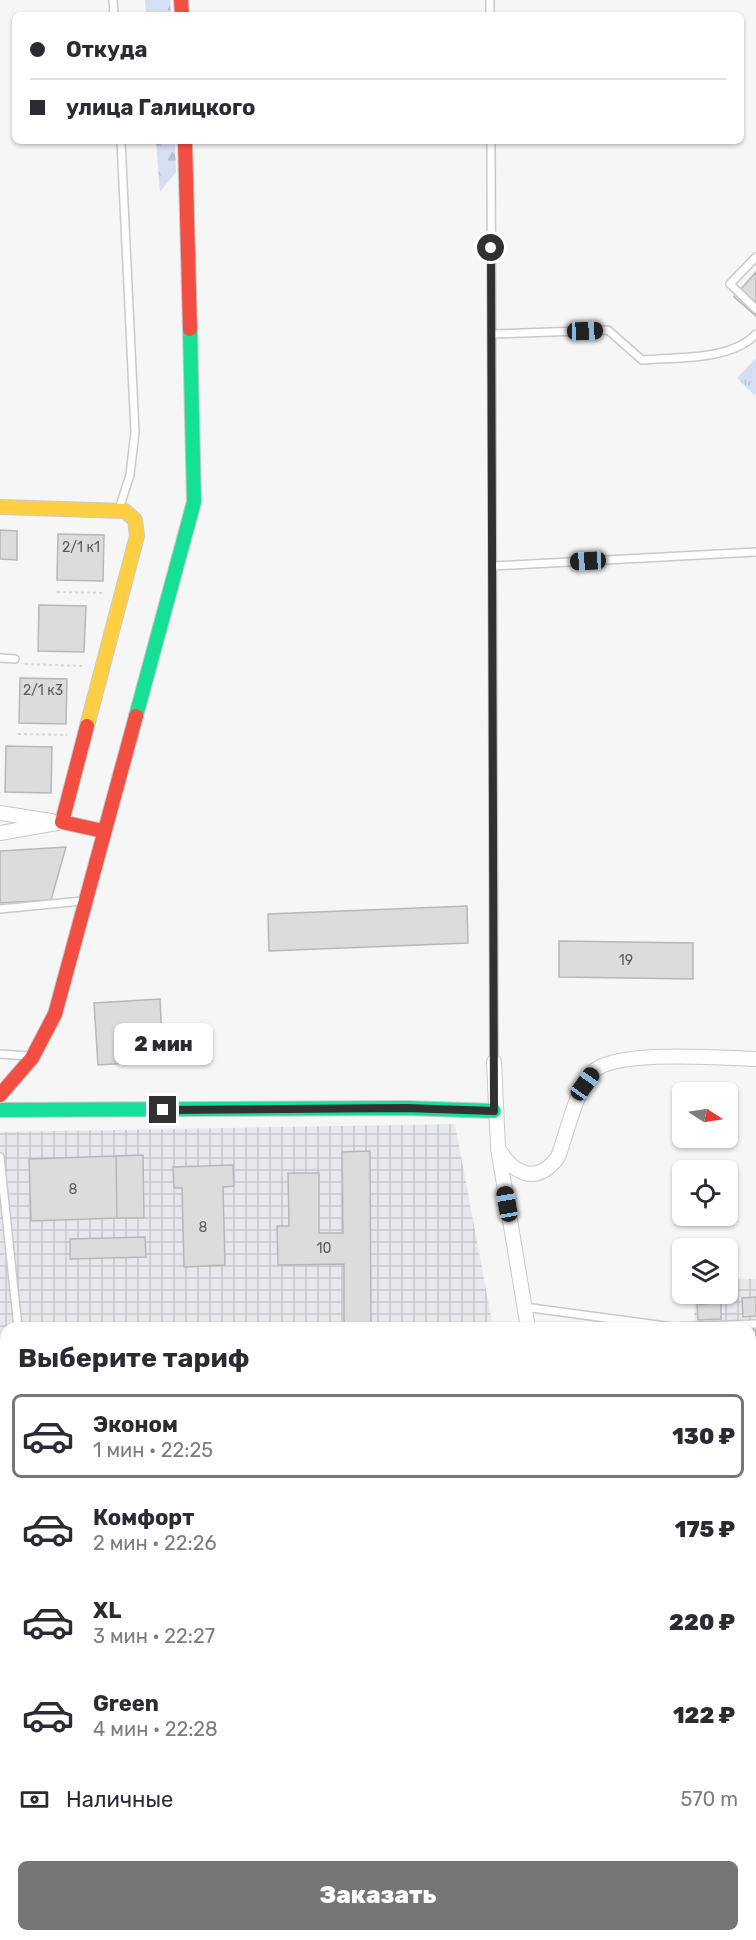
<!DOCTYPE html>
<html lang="ru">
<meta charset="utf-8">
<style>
:root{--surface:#fff;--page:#f2f2f3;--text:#2b2b33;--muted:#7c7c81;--line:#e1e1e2;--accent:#767677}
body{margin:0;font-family:Rubik,sans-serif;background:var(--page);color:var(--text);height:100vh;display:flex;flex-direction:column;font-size:22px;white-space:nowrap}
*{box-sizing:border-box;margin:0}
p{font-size:20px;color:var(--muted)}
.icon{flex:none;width:33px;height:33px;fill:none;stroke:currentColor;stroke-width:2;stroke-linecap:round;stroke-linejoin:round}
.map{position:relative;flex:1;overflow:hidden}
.panel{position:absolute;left:0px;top:1322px;width:756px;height:620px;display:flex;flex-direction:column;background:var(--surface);border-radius:18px 18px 0 0;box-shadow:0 2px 4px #0004}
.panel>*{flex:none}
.banner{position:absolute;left:12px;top:12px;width:732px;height:132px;border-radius:9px;box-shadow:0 2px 4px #0004;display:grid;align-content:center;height:132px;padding:0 18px;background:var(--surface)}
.needle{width:39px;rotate:102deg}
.tools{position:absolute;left:672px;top:1082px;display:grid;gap:12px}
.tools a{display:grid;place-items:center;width:66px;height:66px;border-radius:9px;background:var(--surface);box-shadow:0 2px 4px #0004;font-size:30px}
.end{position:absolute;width:27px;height:27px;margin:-14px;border:8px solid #313132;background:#fff;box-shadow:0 0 0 3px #fff}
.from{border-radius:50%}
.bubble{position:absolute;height:42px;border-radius:9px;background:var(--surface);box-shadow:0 2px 4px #0004;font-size:20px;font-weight:800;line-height:42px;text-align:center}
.car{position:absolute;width:18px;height:36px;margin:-18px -9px;border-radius:8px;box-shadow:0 0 4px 2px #0007;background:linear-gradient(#222 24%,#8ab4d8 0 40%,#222 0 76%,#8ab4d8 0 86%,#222 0)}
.banner b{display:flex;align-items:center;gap:21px;height:57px;font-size:22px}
.banner b+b{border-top:2px solid var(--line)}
.banner i{width:15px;height:15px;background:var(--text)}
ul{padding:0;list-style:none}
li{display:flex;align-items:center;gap:18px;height:84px;margin:0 12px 9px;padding:0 6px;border:3px solid transparent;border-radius:9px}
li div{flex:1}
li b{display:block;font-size:22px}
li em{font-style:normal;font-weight:800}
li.active{border-color:var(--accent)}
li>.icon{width:54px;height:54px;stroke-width:1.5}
h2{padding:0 18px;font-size:27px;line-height:72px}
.pay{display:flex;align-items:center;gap:15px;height:66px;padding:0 18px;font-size:22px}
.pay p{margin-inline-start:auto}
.button{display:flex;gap:12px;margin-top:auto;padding:12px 18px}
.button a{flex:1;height:69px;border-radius:9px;background:var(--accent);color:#fff;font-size:24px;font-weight:800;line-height:69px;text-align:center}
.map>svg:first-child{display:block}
.industrial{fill:url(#industrial-grid)}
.grass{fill:url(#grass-tufts)}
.forest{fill:url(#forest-firs)}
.building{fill:#dcdcdc;stroke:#b7b7b7;stroke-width:1.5}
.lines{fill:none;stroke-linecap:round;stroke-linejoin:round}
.lane-casing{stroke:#c9c9c9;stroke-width:10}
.street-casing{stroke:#c9c9c9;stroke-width:16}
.fast-casing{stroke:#c9c9c9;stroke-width:16}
.slow-casing{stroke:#c9c9c9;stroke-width:16}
.jam-casing{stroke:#c9c9c9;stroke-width:16}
.path{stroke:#d8d8d9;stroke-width:2;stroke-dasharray:3 3;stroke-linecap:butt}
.lane{stroke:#fefefe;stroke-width:7}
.street{stroke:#fefefe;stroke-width:14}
.fast{stroke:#16e098;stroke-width:14}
.slow{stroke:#ffcf43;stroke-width:14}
.jam{stroke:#f24e42;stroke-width:14}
.rail-casing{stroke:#bfbfbf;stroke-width:7}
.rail{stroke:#f5f6f7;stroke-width:4.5;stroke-dasharray:14;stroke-linecap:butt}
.route{stroke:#313132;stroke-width:8}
.labels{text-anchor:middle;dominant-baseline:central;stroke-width:6;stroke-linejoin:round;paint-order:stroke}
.number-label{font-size:14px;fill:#5c5c5c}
</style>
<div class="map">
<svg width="756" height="1940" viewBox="0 0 756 1940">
<defs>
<pattern id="industrial-grid" width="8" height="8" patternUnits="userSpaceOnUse" patternTransform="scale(1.5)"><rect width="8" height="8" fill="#e6e8ec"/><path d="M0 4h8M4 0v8" fill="none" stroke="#c6c7cb"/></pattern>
<pattern id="grass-tufts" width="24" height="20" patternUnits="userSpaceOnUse" patternTransform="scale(1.5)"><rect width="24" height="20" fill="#d6def3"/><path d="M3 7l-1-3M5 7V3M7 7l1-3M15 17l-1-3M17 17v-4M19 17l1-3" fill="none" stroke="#b8bfd1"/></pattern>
<pattern id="forest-firs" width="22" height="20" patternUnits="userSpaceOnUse" patternTransform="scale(1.5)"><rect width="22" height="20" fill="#d6def3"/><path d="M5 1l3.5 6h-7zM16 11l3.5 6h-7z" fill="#b8bfd1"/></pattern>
</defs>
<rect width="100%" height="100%" fill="#f6f6f6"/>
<path class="industrial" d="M455 1124 493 1327 6 1328V1935H607L608 1940H0V1132Z
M728 1279H756V1476H750V1328L695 1327 693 1293H728Z"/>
<path class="grass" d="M756 358V393L754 395 737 378Z"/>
<path class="forest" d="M145 0H170L171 15H146Z
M156 141H175L176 172 160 192Z"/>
<path class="building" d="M756 272V316L734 297Z
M0 530 17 531V560L0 559Z
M58 534 104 535 103 581 57 580Z
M39 605 86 606 84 652 38 651Z
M20 678 67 679 66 724 19 723Z
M6 746 52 747 51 793 5 792Z
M66 847 51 900 0 903V851Z
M467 906 468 943 269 951 268 914Z
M559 941 693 943V979L559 977Z
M160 999 163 1061 98 1065 94 1003Z
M370 1151 371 1324H344V1264L278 1265 277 1226H289L288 1173H319V1233H343L342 1152Z
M143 1155 144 1218H117L116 1156Z
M116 1156 117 1218 31 1221 29 1159Z
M233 1165 234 1186 223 1187 225 1265 184 1267 182 1188H174L173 1167Z
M145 1237 146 1257 70 1259V1239Z
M756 1297V1316L743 1317 742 1298Z
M721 1303V1319L698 1320 697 1304Z
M750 1330H756V1360H750Z
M750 1374H756V1389H750Z
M750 1500H756V1533H750Z
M6 1518V1548L0 1549V1519Z
M6 1783V1821L1 1784Z
M6 1902V1935H473L474 1940H0V1903Z
M528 1935H569V1940H529Z"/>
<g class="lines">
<g class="lane-casing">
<path id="lane" d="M113 0 114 15
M490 0V15
M491 141 494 1062
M756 257 730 284 756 309
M492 334 608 330 642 360C676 357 731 361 756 334
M119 509 130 475 135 432 121 141
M493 566 756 552
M0 658 15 659
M0 909 82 901
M0 1054 28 1056
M0 1157 18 1328
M524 1307 673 1327 756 1324
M750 1488H756
M750 1585 756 1584
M750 1796H756"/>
</g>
<g class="street-casing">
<path id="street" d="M0 813 51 821
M0 833 62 822
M494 1062 498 1148 528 1328
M498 1148C513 1174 537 1186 558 1157 567 1133 576 1090 593 1072 614 1049 723 1058 756 1059
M0 1686 6 1685
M494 1935 495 1940
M631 1935V1940"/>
</g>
<g class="fast-casing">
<path id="fast" d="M136 716 194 502 190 329
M0 1110 406 1108 494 1111"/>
</g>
<g class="slow-casing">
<path id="slow" d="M0 507 125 511 135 520 137 536 87 726"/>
</g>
<g class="jam-casing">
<path id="jam" d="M181 0 182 15
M185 141 190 329
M87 726 62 822 103 831
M0 1095 32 1058 55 1014 136 716"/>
</g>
<path class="path" d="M57 592 105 593
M25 664 85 666
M18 734 67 735"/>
<use href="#lane" class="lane"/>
<use href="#street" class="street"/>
<use href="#fast" class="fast"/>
<use href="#slow" class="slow"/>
<use href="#jam" class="jam"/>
<g class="rail-casing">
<path id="rail" d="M0 1625 6 1624
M0 1764 6 1763"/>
</g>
<use href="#rail" class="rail"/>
</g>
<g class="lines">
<path class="route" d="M163 1110 406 1108 494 1111 491 248"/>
</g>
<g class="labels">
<g class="number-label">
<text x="81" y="547">2/1 к1</text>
<text x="43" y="690">2/1 к3</text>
<text x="626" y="960">19</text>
<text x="73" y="1189">8</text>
<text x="203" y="1227">8</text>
<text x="324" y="1248">10</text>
</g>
</g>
</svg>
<div class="tools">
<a><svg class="needle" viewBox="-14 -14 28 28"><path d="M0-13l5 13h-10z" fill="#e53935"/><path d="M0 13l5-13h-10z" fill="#7c7c81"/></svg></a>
<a><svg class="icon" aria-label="locate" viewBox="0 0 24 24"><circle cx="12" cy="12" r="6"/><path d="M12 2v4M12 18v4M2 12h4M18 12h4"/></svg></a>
<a><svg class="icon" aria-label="layers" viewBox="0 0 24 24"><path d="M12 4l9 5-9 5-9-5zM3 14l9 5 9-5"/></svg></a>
</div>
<i class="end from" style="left:491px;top:248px"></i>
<i class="end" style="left:163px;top:1110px"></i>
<div class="bubble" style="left:114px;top:1023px;width:99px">2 мин</div>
<i class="car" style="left:585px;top:331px;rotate:88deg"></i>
<i class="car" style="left:588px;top:561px;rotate:267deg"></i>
<i class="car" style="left:585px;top:1084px;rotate:35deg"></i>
<i class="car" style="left:507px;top:1204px;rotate:350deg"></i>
<div class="banner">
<b><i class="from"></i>Откуда</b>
<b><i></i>улица Галицкого</b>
</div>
<section class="panel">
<h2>Выберите тариф</h2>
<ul>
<li class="active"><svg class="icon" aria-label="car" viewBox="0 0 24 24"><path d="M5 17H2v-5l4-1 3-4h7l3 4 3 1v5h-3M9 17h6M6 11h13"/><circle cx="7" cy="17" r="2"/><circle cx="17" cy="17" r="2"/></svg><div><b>Эконом</b><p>1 мин · 22:25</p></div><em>130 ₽</em></li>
<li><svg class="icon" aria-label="car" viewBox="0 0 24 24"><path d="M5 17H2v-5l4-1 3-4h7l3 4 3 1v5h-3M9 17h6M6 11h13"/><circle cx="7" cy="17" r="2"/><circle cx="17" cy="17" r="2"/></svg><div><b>Комфорт</b><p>2 мин · 22:26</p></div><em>175 ₽</em></li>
<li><svg class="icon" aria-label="car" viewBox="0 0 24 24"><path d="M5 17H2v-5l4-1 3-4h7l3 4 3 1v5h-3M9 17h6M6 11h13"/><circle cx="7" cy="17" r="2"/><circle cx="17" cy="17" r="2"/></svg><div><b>XL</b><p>3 мин · 22:27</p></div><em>220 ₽</em></li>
<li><svg class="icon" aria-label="car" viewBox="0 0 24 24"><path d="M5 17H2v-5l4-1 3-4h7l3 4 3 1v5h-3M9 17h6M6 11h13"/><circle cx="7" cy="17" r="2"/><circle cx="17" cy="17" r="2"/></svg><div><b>Green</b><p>4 мин · 22:28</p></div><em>122 ₽</em></li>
</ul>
<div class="pay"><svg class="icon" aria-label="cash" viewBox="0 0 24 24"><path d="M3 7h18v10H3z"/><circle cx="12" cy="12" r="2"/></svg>Наличные<p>570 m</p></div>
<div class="button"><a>Заказать</a></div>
</section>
</div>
